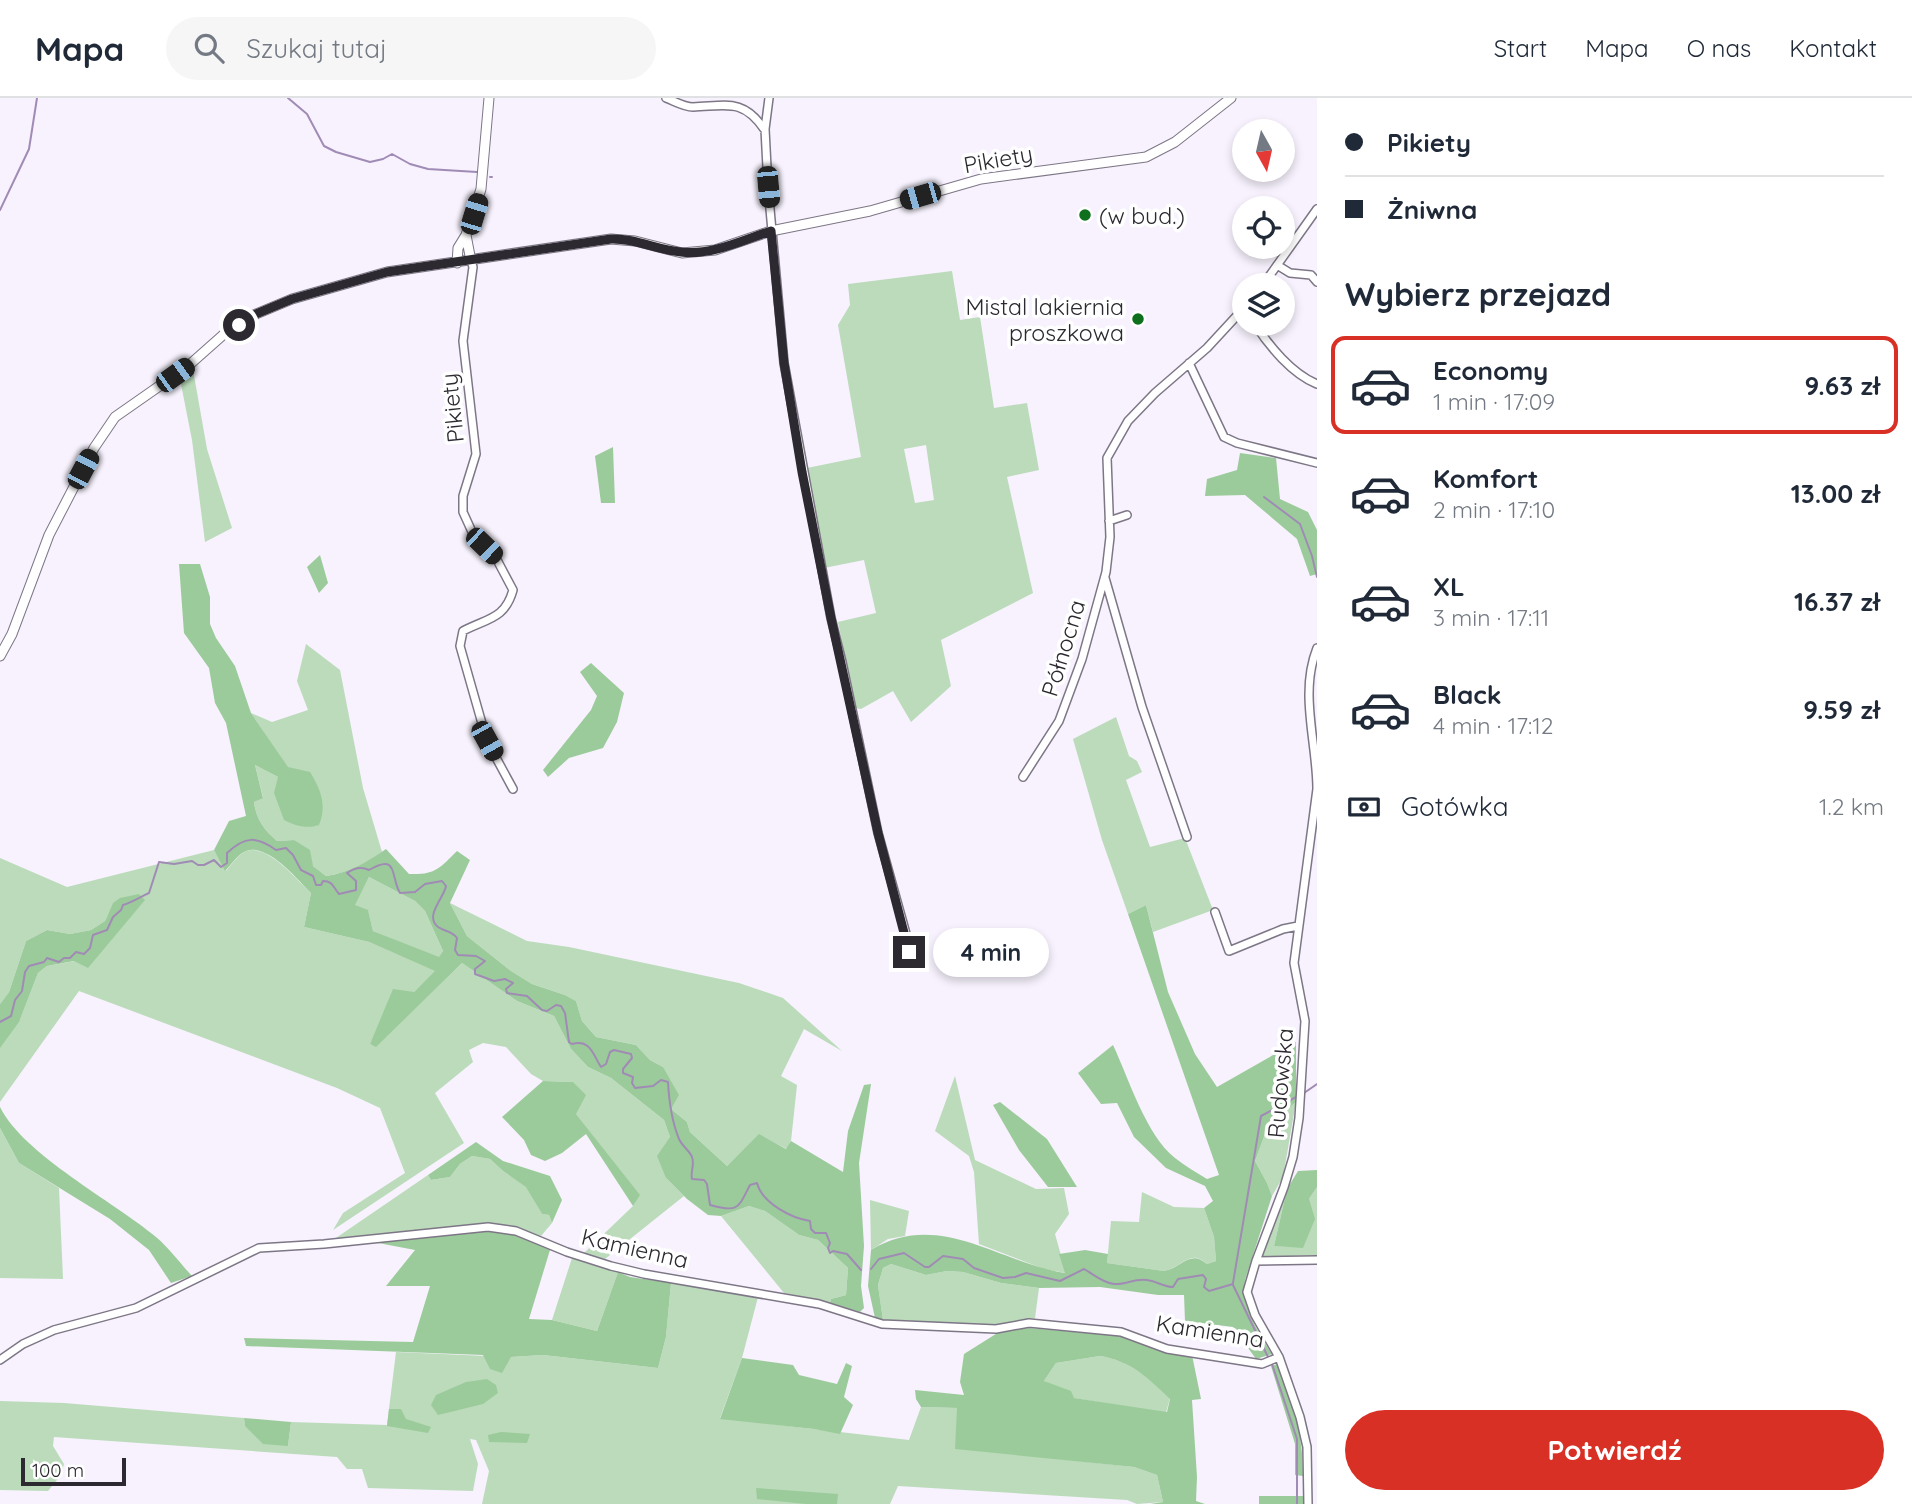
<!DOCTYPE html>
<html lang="pl">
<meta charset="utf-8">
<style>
:root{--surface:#fff;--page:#f6f6f7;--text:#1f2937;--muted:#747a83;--line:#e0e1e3;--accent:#d93025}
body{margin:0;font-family:Quicksand,sans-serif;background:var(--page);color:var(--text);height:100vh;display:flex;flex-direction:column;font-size:26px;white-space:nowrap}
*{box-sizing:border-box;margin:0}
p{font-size:23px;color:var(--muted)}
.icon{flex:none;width:38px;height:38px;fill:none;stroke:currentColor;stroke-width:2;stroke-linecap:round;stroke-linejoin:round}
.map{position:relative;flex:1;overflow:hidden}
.sheet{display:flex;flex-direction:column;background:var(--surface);width:595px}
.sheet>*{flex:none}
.banner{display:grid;align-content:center;height:154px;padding:0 28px;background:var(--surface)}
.needle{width:46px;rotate:172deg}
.buttons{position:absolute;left:1232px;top:21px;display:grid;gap:14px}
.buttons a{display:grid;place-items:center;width:63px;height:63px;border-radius:50%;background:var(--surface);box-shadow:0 4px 10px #0003;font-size:35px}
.scale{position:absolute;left:21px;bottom:18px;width:105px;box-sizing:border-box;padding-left:7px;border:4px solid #2c2930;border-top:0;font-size:19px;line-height:24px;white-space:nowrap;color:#2c2930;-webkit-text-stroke:5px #fff;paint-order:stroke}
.end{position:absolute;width:32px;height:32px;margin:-16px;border:9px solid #2c2930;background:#fff;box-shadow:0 0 0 4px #fff}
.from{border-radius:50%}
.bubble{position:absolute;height:49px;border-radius:24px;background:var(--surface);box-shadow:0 4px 10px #0003;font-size:23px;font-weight:800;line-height:49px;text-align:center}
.car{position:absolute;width:21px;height:42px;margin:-21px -10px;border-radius:9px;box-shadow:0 0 5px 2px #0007;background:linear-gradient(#222 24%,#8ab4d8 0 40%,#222 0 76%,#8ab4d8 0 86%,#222 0)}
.banner b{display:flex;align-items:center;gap:24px;height:66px;font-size:26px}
.banner b+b{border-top:2px solid var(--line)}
.banner i{width:18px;height:18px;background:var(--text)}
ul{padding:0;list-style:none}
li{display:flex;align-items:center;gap:21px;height:98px;margin:0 14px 10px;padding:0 14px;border:4px solid transparent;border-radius:14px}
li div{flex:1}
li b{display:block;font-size:26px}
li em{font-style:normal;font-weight:800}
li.current{border-color:var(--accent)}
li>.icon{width:63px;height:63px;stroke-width:1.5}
h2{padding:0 28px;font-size:32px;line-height:84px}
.pay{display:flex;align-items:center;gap:18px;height:77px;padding:0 28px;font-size:26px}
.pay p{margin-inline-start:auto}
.primary-button{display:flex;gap:14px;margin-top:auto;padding:14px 28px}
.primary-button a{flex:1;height:80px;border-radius:42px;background:var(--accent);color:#fff;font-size:28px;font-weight:800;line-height:80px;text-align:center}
header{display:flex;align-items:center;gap:42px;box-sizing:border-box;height:98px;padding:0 35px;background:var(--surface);border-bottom:2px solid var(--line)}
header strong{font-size:33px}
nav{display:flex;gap:38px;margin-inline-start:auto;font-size:24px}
.search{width:490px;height:63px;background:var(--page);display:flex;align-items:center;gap:18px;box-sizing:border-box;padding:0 24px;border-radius:38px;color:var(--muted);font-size:26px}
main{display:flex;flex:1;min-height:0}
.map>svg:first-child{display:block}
.green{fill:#bbdbbb;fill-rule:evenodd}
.forest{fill:#9ccb9b;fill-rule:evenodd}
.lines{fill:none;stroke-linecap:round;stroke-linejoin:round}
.stream{stroke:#a08bb5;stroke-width:2}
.minor-casing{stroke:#7d7686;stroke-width:10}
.tertiary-casing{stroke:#7d7686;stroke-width:11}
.minor{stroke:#fff;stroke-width:7}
.tertiary{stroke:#fff;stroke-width:9}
.route{stroke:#2c2930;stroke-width:9}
.poi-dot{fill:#0e6f1c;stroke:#fff;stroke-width:2.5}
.labels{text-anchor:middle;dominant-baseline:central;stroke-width:7;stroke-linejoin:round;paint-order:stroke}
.street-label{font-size:23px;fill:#2c2930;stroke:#fff}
.poi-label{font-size:23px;fill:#2c2930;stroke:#fff;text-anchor:start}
</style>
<header>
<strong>Mapa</strong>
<div class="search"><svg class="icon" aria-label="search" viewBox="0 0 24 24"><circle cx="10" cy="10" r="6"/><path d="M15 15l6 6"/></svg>Szukaj tutaj</div>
<nav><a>Start</a><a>Mapa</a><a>O nas</a><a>Kontakt</a></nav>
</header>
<main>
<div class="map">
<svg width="1317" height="1406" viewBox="0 0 1317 1406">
<rect width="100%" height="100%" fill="#f7f2fd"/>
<path class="green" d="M952 173 960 222 980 219 994 310 1027 305 1039 372 1007 379 1033 495 941 542 951 588 911 624 893 593 861 611 855 610 838 524 876 515 864 462 824 470 807 370 861 359 838 227 850 207 848 186ZM926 347 934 402 915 405 904 351Z
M192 266 207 351 232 430 205 444 192 342 179 276Z
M306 546 340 572 363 690 382 754C365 766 347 775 326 778L313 768 294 742 277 743C264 732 256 721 254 704L263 699 255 667 278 679 288 670 251 615 272 624 308 612 297 583Z
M1116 619 1129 658 1137 663 1142 674 1126 682 1150 749 1185 740 1213 812 1153 834 1146 807 1128 816 1102 742 1073 641Z
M214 752 226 773C231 767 239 756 246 753 268 746 296 781 311 795L304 829 369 844 436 873 414 894 383 918 370 946 376 948 462 865 517 903 554 918 571 951 588 969 611 980 664 1022 670 1039 666 1080 684 1098 605 1161 584 1155 633 1108 639 1097 575 1015 573 984 543 983 531 976 506 949 483 945 469 952 473 964 435 995 464 1045 333 1132 343 1115 405 1075 380 1010 337 990 79 893 0 1004V949L20 921 38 875 47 868 75 863 88 869 113 805 105 823 91 832 70 836 47 832 26 843 9 894 0 906V760L67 789Z
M369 779 415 803 425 813 443 853 439 860 373 833 368 813 354 807Z
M450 805 527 843 569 849 739 885 783 900 842 953 804 931 781 978 797 987 791 1043 787 1051 759 1037 727 1068 690 1034 687 1024 671 1011 663 969 650 962 636 947 596 939 582 923 576 903 565 897 532 886 511 873 467 838Z
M955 978 975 1062 1036 1091 1064 1090 1069 1116 1055 1136 1066 1175 1044 1171 979 1146 974 1074 969 1058 935 1033Z
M1296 1004 1283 1079 1272 1098 1267 1085 1255 1063 1268 1028Z
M0 1030 19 1065 59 1090 63 1181 0 1180Z
M472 1058 490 1061 503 1073 527 1089 542 1116 549 1117 552 1125 541 1138 515 1129 491 1125 333 1142 428 1077 431 1082 450 1079 460 1066Z
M1317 1089V1157L1262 1159 1287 1091 1274 1148 1303 1149 1309 1101Z
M1142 1094 1174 1109 1204 1110 1214 1139 1216 1163 1207 1166C1190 1150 1183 1169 1164 1173L1107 1165 1111 1123 1139 1124Z
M870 1102 909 1113 905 1138 888 1141 871 1152Z
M749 1108 765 1113 799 1137 818 1142 848 1170 846 1197 831 1201 830 1205 784 1195 721 1118Z
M572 1160 618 1174 597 1233 552 1222Z
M891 1166 926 1177 947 1173 963 1174 1001 1185 1039 1190 1035 1220 997 1227 883 1222 878 1187 883 1170Z
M671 1185 758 1199 742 1260 720 1320 909 1342 921 1309 957 1310 1004 1355 1134 1369 1157 1377 1163 1404 1137 1406 1127 1402 898 1388 890 1406H482L489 1373 476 1342 470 1341 478 1366 473 1393 368 1390 362 1371H347L337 1359 54 1339 53 1348 64 1366 61 1377 48 1393 0 1392V1303L64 1305 244 1320 245 1328 288 1348 291 1324 387 1327 396 1254 511 1259 543 1257 658 1270 666 1239Z
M1100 1258C1131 1263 1148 1280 1170 1300L1166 1315 1073 1300 1044 1283 1056 1265Z"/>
<path class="forest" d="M613 349 615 405H601L595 358Z
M1240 355 1276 360 1280 401 1308 414 1317 432V476L1310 478 1297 441 1245 397 1205 398 1207 381 1237 372Z
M320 457 328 485 319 495 307 469Z
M179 466H200L210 499V526L216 540 235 568 251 615 288 669 310 674C321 692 327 707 319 727 306 731 296 728 284 722L274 695 278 679 255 667 263 700 254 704C256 721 264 732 277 743L294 742 310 752 313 768 326 778C349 775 367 764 386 751L409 776C435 777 439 771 457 753L470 762 450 805 467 838 511 873 532 886 565 897 576 903 582 923 596 939 636 947 650 962 663 969 679 997 671 1011 687 1024 690 1034 727 1068 759 1036 786 1051 791 1043 843 1074 848 1033 864 987 871 986 859 1065 864 1148 861 1188 864 1210 860 1214 830 1205 831 1201 846 1197 848 1170 818 1142 799 1137 765 1113 749 1108 721 1118 708 1117 687 1101 666 1080 657 1058 670 1039 664 1022 611 980 588 969 571 951 554 918 517 903 462 865 376 949 370 946 393 891 414 894 435 873 369 844 304 829 311 795C297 781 268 745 246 753 238 756 231 767 225 773L214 752 229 723 246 718 226 625 215 605 209 570 184 535ZM369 779 415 803 425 813 443 853 439 859 373 833 368 812 355 807Z
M591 565 624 595 617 624 603 650 569 660 548 679 543 672 591 612 597 598 580 574Z
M139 796 145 802 88 870 74 863 47 868 38 875 19 924 0 950V906L9 894 26 843 47 832 70 836 91 832 105 823 113 805 120 800Z
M1146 807 1168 894 1195 956 1217 989 1296 944V1004L1268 1028 1255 1063 1267 1085 1272 1098 1245 1182C1242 1210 1257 1232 1272 1256L1256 1261 1233 1229 1185 1223 1184 1197H1158L1100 1189 1039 1190 1001 1185 963 1174 947 1173 926 1177 891 1166 883 1170 878 1187 883 1222 875 1220 868 1188 871 1152C939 1111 999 1165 1065 1175L1059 1156 1085 1152 1108 1156 1107 1165 1164 1173C1183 1169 1190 1151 1207 1166L1216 1163 1214 1139 1204 1110 1213 1103 1205 1088 1166 1070 1134 1039 1117 1005 1101 1006 1078 975 1113 947C1129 981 1146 1037 1175 1060 1185 1068 1197 1075 1207 1081L1219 1077 1128 816Z
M543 983 573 984 586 997 576 1016 640 1097 633 1108 586 1036 562 1055 545 1063 531 1057 524 1042 502 1019Z
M1000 1004 1047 1041 1077 1089H1048L1019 1052 993 1007Z
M0 1009C24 1057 113 1103 156 1139 169 1150 180 1165 192 1178L171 1185 149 1152 110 1121 19 1065 0 1030Z
M476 1044 503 1063 550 1078 562 1102 552 1125 549 1117 542 1116 526 1089 503 1073 490 1061 472 1058 460 1066 450 1079 431 1082 428 1077Z
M1317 1072V1089L1309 1101 1315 1121 1303 1150 1274 1148 1287 1091 1298 1073Z
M489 1133 515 1137 550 1152 529 1221 552 1222 597 1233 618 1174 630 1179 671 1185 666 1239 658 1270 543 1257 511 1259 502 1275 490 1271 483 1257 246 1248 244 1240 413 1244 430 1188H386L415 1152 373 1144Z
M1029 1230 1119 1238 1162 1254 1192 1257 1201 1301 1192 1302 1197 1379 1196 1403 1205 1406H1150L1163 1404 1157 1377 1134 1369 955 1351 957 1310 921 1309 916 1301 915 1292 964 1297 960 1284 964 1256 999 1234ZM1100 1258C1131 1263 1148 1280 1170 1301L1167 1314 1074 1300 1071 1293 1044 1283 1056 1265Z
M742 1260 793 1267 799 1277 837 1286 846 1265 852 1268 844 1299 853 1307 840 1336 814 1331 720 1321Z
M1278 1266C1293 1308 1303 1333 1303 1378L1295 1377V1346L1271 1268Z
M487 1281 496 1287 498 1295 483 1306 438 1317 431 1307 436 1297 466 1284Z
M389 1311H401L406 1321 431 1329 428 1335 387 1328Z
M244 1320 291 1324 288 1348 263 1346 245 1328Z
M501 1334 530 1336 527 1345 489 1344 488 1337Z
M756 1390 838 1396 837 1406H806L757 1401Z
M1259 1398H1303L1304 1406H1259Z"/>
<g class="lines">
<path class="stream" d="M288 0 307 16 324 48 336 54 370 64 383 61 392 56 410 66 428 71 477 74
M490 79H492
M0 112 29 51 37 0
M1264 399 1300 426 1312 458 1317 479
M0 924 11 918 15 902 22 893 25 874 29 868 44 864 47 860 59 864 64 860H70L76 854 84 856 90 850 93 837 107 832 113 819 121 812 123 807C133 804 140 799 149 795L159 764 174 766 192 763 198 767H204L214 762 221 769 227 765V755C245 738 257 738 276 752L286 750 293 757 301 772 313 778 316 787H321L323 783C333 783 333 789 339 796L356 792V783L347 775C354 770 361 768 369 772 399 755 390 778 400 795L415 794 425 786 442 783 446 788C444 800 424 818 438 829 445 834 451 832 457 840L455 852 458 857 476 858 485 863 475 871V876L494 883 505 881 513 885 506 891 507 895 527 898 542 912 547 913 556 907 561 908 565 915 569 944 572 946C591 941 593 957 601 969L606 966 610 954 614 952 631 956 632 960 623 971V975L633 979 632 985 635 990 653 988 661 982 668 984C669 1003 672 1024 679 1041 682 1048 689 1052 692 1059 695 1067 690 1074 692 1081L704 1082 707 1086 710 1107C739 1115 738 1110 750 1087L757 1085C762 1105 791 1120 810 1123L811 1131 815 1135H826L830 1145 828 1150 830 1155 833 1153 847 1156 861 1172
M1304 995 1317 986
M871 1171 879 1161 904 1155 925 1169H929L943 1158 963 1161 974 1170 1003 1180 1015 1179 1026 1175 1060 1183 1084 1171C1093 1176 1103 1185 1114 1186 1125 1187 1135 1180 1147 1182 1156 1183 1164 1189 1173 1189L1178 1181 1203 1177 1206 1181 1204 1189 1209 1193 1233 1186
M1233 1185 1261 1018 1298 998
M1233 1187 1269 1261
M1272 1266 1297 1341V1406"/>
<g class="minor-casing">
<path id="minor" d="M666 0C674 3 684 9 693 9 726 8 743 0 764 31
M769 0 765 31 768 89 784 265 831 520 842 564 878 735 915 868
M471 163 473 169 463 243 476 356 463 398V414L473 436 496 460 513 492C505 521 488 520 463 533L460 548 487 643 513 691
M1277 167 1290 175 1311 177 1317 184
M1263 187 1317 111
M1255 226C1269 248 1292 276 1317 286
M1189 265 1224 339 1237 345 1317 365
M1109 423 1127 417
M1105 480 1142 609 1187 739
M1023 679 1059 623 1082 561 1106 474 1110 439 1107 360 1128 323 1155 295 1207 250 1244 210
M1215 814 1229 853 1283 831 1298 828
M1256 1163 1317 1162
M0 1262 23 1246 54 1232 136 1210 259 1150 324 1146 488 1129 516 1133 567 1154 611 1168 644 1176 819 1206 882 1226 996 1231 1029 1225 1121 1234 1167 1251 1262 1266 1279 1259
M1308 1406 1307 1349 1300 1319 1279 1259 1255 1217 1247 1194 1256 1163 1284 1089 1293 1059 1299 1020 1305 923 1294 865 1317 691C1317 645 1299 595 1317 550"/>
</g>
<g class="tertiary-casing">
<path id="tertiary" d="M466 137 471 163
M457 165 458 150 466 137 481 91 489 0
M0 558 12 536 49 437 94 350 115 319 188 268 223 237 256 216 292 201 387 174 611 141 635 143 682 155 715 152 771 133 870 113 981 81 1146 59 1175 44 1231 0"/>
</g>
<use href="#minor" class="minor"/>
<use href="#tertiary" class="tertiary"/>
</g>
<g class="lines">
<path class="route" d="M239 227 256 216 292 201 387 174 611 141C635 140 657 152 681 154 711 158 743 142 771 133L784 265 802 374 831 520 878 735 909 854"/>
</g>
<g class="poi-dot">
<circle cx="1085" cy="117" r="7"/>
<circle cx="1138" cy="221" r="7"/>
</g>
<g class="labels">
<g class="street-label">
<text transform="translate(998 61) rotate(-10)">Pikiety</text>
<text transform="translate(452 310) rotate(-96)">Pikiety</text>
<text transform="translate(1063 550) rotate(-73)">Północna</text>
<text transform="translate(1280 985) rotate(-85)">Rudowska</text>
<text transform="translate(635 1150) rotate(13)">Kamienna</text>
<text transform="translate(1210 1233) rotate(9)">Kamienna</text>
</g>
<g class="poi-label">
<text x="1099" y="117">(w bud.)</text>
<text x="1124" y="208" text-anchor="end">Mistal lakiernia<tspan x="1124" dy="26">proszkowa</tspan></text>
</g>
</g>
</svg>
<div class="buttons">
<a><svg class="needle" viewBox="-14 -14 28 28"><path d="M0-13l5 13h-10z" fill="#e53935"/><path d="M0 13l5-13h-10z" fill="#747a83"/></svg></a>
<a><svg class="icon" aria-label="locate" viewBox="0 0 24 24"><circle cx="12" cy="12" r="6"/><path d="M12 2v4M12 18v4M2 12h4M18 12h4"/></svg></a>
<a><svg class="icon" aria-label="layers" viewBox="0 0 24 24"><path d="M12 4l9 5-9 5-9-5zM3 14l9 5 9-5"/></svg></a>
</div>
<div class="scale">100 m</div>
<i class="end from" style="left:239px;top:227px"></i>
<i class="end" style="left:909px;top:854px"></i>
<div class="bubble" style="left:933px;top:830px;width:116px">4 min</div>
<i class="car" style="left:768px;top:89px;rotate:175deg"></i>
<i class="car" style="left:920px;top:98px;rotate:254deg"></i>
<i class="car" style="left:474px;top:116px;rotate:17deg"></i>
<i class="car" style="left:175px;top:277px;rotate:54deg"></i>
<i class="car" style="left:83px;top:371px;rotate:28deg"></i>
<i class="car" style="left:484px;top:448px;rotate:134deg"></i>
<i class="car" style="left:487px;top:643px;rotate:151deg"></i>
</div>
<section class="sheet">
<div class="banner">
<b><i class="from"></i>Pikiety</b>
<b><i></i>Żniwna</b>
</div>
<h2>Wybierz przejazd</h2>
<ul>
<li class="current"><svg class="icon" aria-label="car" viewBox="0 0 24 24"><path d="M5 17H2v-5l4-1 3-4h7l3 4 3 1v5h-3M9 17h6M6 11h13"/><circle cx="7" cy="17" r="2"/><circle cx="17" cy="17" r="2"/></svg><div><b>Economy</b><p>1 min · 17:09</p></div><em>9.63 zł</em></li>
<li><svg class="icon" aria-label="car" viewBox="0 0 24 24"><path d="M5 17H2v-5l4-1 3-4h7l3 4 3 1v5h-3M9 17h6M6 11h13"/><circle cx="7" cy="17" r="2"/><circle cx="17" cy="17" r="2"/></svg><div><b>Komfort</b><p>2 min · 17:10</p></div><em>13.00 zł</em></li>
<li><svg class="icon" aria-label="car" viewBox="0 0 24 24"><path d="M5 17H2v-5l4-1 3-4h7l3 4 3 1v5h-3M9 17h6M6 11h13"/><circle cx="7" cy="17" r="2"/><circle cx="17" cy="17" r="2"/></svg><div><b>XL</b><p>3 min · 17:11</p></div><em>16.37 zł</em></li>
<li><svg class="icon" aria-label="car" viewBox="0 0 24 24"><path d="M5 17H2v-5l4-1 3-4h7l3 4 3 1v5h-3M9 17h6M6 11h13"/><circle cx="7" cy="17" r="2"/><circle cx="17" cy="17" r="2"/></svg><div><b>Black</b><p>4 min · 17:12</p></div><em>9.59 zł</em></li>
</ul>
<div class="pay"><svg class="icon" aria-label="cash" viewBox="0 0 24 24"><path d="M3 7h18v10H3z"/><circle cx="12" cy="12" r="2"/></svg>Gotówka<p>1.2 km</p></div>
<div class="primary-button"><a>Potwierdź</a></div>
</section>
</main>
